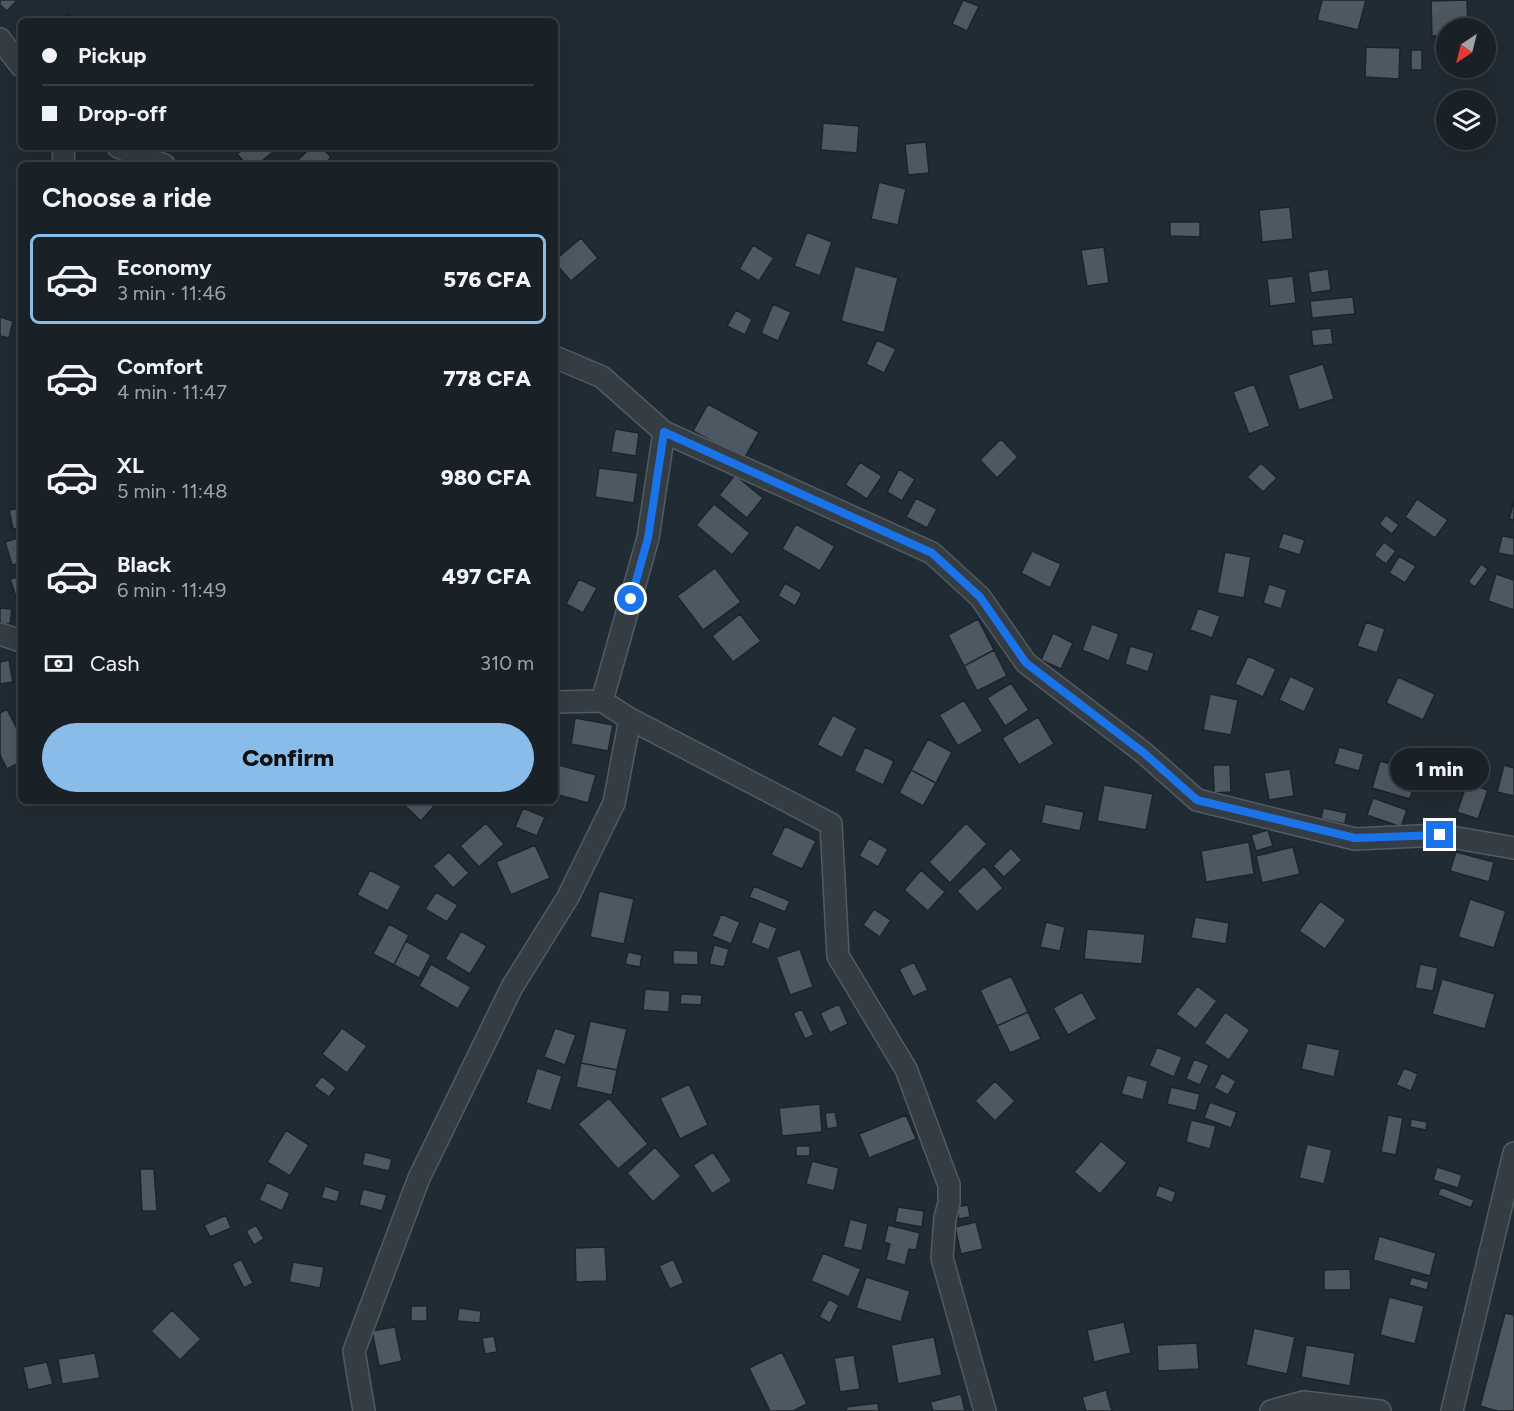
<!DOCTYPE html>
<meta charset="utf-8">
<style>
:root{--surface:#192026;--page:#22282e;--text:#f1f3f6;--muted:#9fa3a7;--line:#373e43;--accent:#8abcea}
body{margin:0;font-family:Figtree,sans-serif;background:var(--page);color:var(--text);height:100vh;display:flex;flex-direction:column;font-size:22px;white-space:nowrap}
*{box-sizing:border-box;margin:0}
p{font-size:20px;color:var(--muted)}
.icon{flex:none;width:33px;height:33px;fill:none;stroke:currentColor;stroke-width:2;stroke-linecap:round;stroke-linejoin:round}
.map{position:relative;flex:1;overflow:hidden}
.sheet{position:absolute;left:18px;top:162px;width:540px;height:642px;display:flex;flex-direction:column;background:var(--surface);border-radius:9px;box-shadow:0 6px 24px #0002,0 0 0 2px var(--line)}
.sheet>*{flex:none}
.banner{position:absolute;left:18px;top:18px;width:540px;height:132px;border-radius:9px;box-shadow:0 6px 24px #0002,0 0 0 2px var(--line);display:grid;align-content:center;height:132px;padding:0 24px;background:var(--surface)}
.needle{width:39px;rotate:215deg}
.tools{position:absolute;left:1436px;top:18px;display:grid;gap:12px}
.tools a{display:grid;place-items:center;width:60px;height:60px;border-radius:50%;background:var(--surface);box-shadow:0 6px 24px #0002,0 0 0 2px var(--line);font-size:30px}
.end{position:absolute;width:27px;height:27px;margin:-14px;border:8px solid #1a73e8;background:#fff;box-shadow:0 0 0 3px #fff}
.from{border-radius:50%}
.bubble{position:absolute;height:42px;border-radius:21px;background:var(--surface);box-shadow:0 6px 24px #0002,0 0 0 2px var(--line);font-size:20px;font-weight:800;line-height:42px;text-align:center}
.banner b{display:flex;align-items:center;gap:21px;height:57px;font-size:22px}
.banner b+b{border-top:2px solid var(--line)}
.banner i{width:15px;height:15px;background:var(--text)}
ul{padding:0;list-style:none}
li{display:flex;align-items:center;gap:18px;height:90px;margin:0 12px 9px;padding:0 12px;border:3px solid transparent;border-radius:9px}
li div{flex:1}
li b{display:block;font-size:22px}
li em{font-style:normal;font-weight:800}
li.active{border-color:var(--accent)}
li>.icon{width:54px;height:54px;stroke-width:1.5}
h2{padding:0 24px;font-size:27px;line-height:72px}
.pay{display:flex;align-items:center;gap:15px;height:66px;padding:0 24px;font-size:22px}
.pay p{margin-inline-start:auto}
.action{display:flex;gap:12px;margin-top:auto;padding:12px 24px}
.action a{flex:1;height:69px;border-radius:36px;background:var(--accent);color:#111;font-size:24px;font-weight:800;line-height:69px;text-align:center}
.map>svg:first-child{display:block}
.building{fill:#4d5862;stroke:#1c242b;stroke-width:1.5}
.lines{fill:none;stroke-linecap:round;stroke-linejoin:round}
.minor-casing{stroke:#525b62;stroke-width:24}
.minor{stroke:#343d44;stroke-width:21}
.route{stroke:#1a73e8;stroke-width:8}
</style>
<div class="map">
<svg width="1514" height="1411" viewBox="0 0 1514 1411">
<rect width="100%" height="100%" fill="#212b33"/>
<path class="building" d="M0 0H17L7 11 0 5Z
M963 0 979 6 967 31 952 24Z
M1322 0H1366L1358 30 1317 20Z
M1467 0 1468 28H1446V36H1432L1431 1Z
M68 14 74 21H60Z
M1366 47 1400 48 1399 79 1365 77Z
M1411 50H1422V70H1411Z
M823 123 859 126 857 153 821 150Z
M926 142 929 173 908 175 905 144Z
M246 147H279L257 165H247L237 154Z
M311 147H321L331 157 324 165H299L296 162Z
M879 182 906 189 898 225 871 219Z
M1290 207 1293 239 1262 242 1259 210Z
M1170 222H1200V237L1170 236Z
M555 229 562 237 555 243Z
M807 232 832 242 820 276 794 266Z
M581 238 598 258 571 281 555 263V260Z
M753 245 774 258 759 281 739 269Z
M1104 247 1109 283 1087 286 1081 250Z
M855 266 898 278 884 333 841 321Z
M1328 269 1331 290 1311 293 1308 272Z
M1293 276 1296 303 1270 306 1267 279Z
M1353 297 1355 314 1312 318 1310 301Z
M773 304 791 312 778 341 761 333Z
M736 310 752 319 745 335 727 326Z
M0 317 13 321 9 338 0 336Z
M1331 328 1333 344 1313 346 1311 330Z
M877 340 896 349 884 373 866 364Z
M1323 364 1334 399 1299 410 1288 375Z
M1254 384 1270 426 1249 434 1233 392Z
M708 404 759 432 744 459 693 431Z
M615 429 639 433 636 456 611 452Z
M1001 439 1018 457 997 478 980 460Z
M860 462 882 476 867 499 845 485Z
M1261 463 1277 478 1263 492 1247 477Z
M599 468 638 473 634 503 595 497Z
M899 469 915 479 902 501 887 492Z
M735 475 763 498 747 518 719 495Z
M916 498 937 509 927 528 906 517Z
M1417 499 1448 520 1435 538 1405 517Z
M1514 501V520L1509 519Z
M714 504 750 533 732 555 696 525Z
M21 508V528L13 529 9 510Z
M1386 515 1399 525 1392 534 1379 524Z
M796 524 835 546 820 571 782 549Z
M1283 533 1305 540 1300 555 1278 548Z
M1502 536 1514 538V556L1498 553Z
M21 537V563L12 565 5 542Z
M1384 542 1396 551 1386 564 1374 555Z
M1032 551 1061 564 1050 588 1021 573Z
M1225 552 1251 557 1244 598 1217 593Z
M1399 556 1416 566 1405 583 1389 573Z
M1481 564 1488 569 1475 587 1468 582Z
M715 568 741 602 703 630 677 596Z
M1496 574 1514 580V610L1488 601Z
M21 576V598L17 600 10 579Z
M579 579 597 588 583 613 566 604Z
M785 583 802 593 795 606 778 596Z
M1269 584 1287 590 1281 609 1263 603Z
M0 608 12 609 10 624 0 623Z
M1198 608 1220 616 1212 638 1190 630Z
M740 614 761 641 733 662 712 636Z
M978 619 994 650 964 666 948 635Z
M1366 622 1385 629 1377 653 1357 646Z
M1092 624 1119 634 1109 661 1082 650Z
M1053 633 1073 643 1061 669 1041 660Z
M1130 646 1154 653 1148 672 1125 664Z
M994 650 1007 676 977 691 964 666Z
M1248 656 1276 669 1263 697 1235 684Z
M9 660 13 682 0 684V662Z
M1290 676 1315 688 1304 712 1279 700Z
M1398 677 1435 694 1423 720 1386 703Z
M1011 683 1029 710 1005 726 987 698Z
M1210 694 1238 700 1231 735 1203 730Z
M964 700 983 731 958 746 939 715Z
M7 709 21 737V762L7 769 0 755V713Z
M833 715 857 728 842 758 817 745Z
M1038 717 1054 744 1019 765 1002 738Z
M575 718 613 725 608 751 571 744Z
M928 739 952 752 936 783 911 770Z
M865 747 894 761 883 785 854 771Z
M1339 747 1364 754 1359 771 1334 764Z
M1380 761 1418 772 1410 799 1372 788Z
M555 764 596 775 588 803 555 794Z
M1213 765H1230L1231 792 1214 793Z
M1504 765 1514 768V796L1497 792Z
M1290 769 1294 796 1269 800 1264 773Z
M911 770 936 783 923 806 899 793Z
M1467 783 1488 790 1478 819 1457 812Z
M1104 785 1153 794 1146 830 1097 821Z
M1373 798 1407 810 1401 827 1367 815Z
M400 801H430L435 805 421 821Z
M1045 804 1084 812 1080 831 1041 823Z
M523 808 545 817 537 836 515 827Z
M1323 808 1347 813 1345 824 1321 819Z
M486 823 504 844 479 867 460 846Z
M966 823 987 844 950 883 929 862Z
M785 826 816 841 802 869 771 855Z
M1268 830 1273 846 1256 851 1251 835Z
M869 838 888 849 878 867 859 856Z
M1249 842 1254 874 1206 882 1201 851Z
M535 845 550 878 511 895 496 862Z
M1293 847 1300 874 1262 883 1256 856Z
M1011 848 1022 860 1004 877 993 866Z
M449 852 469 873 453 888 433 866Z
M1456 852 1494 862 1489 882 1450 871Z
M984 866 1003 888 977 912 957 891Z
M370 870 401 886 388 911 357 895Z
M921 870 945 892 928 911 904 890Z
M754 886 790 901 785 912 749 897Z
M599 891 634 899 624 944 590 937Z
M436 892 458 905 447 922 425 909Z
M1470 899 1506 911 1494 948 1458 937Z
M1320 901 1346 920 1325 949 1299 931Z
M874 909 891 920 880 937 863 925Z
M721 914 740 922 731 944 712 936Z
M1195 917 1229 923 1226 944 1191 938Z
M759 921 777 928 769 950 751 943Z
M1046 922 1065 927 1060 951 1040 947Z
M389 924 409 935 394 965 373 954Z
M1087 929 1145 934 1142 964 1084 959Z
M461 931 487 946 470 974 445 959Z
M406 941 431 955 419 978 394 965Z
M714 945 729 949 724 967 709 964Z
M800 949 813 987 790 995 776 957Z
M673 950 698 951V965L673 964Z
M628 952 642 955 640 967 625 964Z
M914 962 928 990 913 997 899 969Z
M431 964 471 987 458 1009 419 986Z
M1420 964 1438 968 1433 991 1415 988Z
M1011 976 1028 1012 997 1026 980 990Z
M1442 979 1495 994 1485 1029 1432 1014Z
M1197 986 1217 1001 1196 1029 1176 1014Z
M645 989 670 991 669 1012 643 1010Z
M1082 992 1097 1019 1068 1035 1053 1008Z
M681 994 702 995 701 1005 680 1004Z
M839 1004 848 1024 830 1033 820 1013Z
M802 1009 814 1035 805 1039 793 1013Z
M1028 1012 1041 1039 1010 1053 997 1026Z
M1225 1012 1250 1030 1229 1060 1204 1043Z
M590 1021 627 1029 617 1070 581 1063Z
M342 1028 367 1046 347 1073 322 1054Z
M555 1028 576 1035 565 1065 544 1057Z
M1307 1043 1340 1050 1334 1077 1301 1069Z
M1157 1047 1182 1057 1174 1077 1149 1066Z
M1194 1059 1209 1065 1200 1085 1186 1079Z
M581 1063 617 1070 612 1095 576 1087Z
M537 1068 562 1076 551 1111 526 1103Z
M1404 1068 1418 1074 1411 1091 1396 1085Z
M1222 1073 1236 1081 1228 1095 1214 1088Z
M1127 1075 1148 1081 1143 1100 1121 1094Z
M322 1076 336 1088 329 1097 314 1086Z
M995 1081 1015 1101 995 1121 975 1101Z
M689 1084 708 1125 680 1139 660 1098Z
M1171 1087 1200 1094 1196 1111 1167 1104Z
M609 1098 648 1144 618 1169 578 1124Z
M1210 1102 1237 1112 1231 1128 1204 1118Z
M820 1104 822 1132 782 1136 779 1108Z
M835 1112 838 1127 827 1129 825 1113Z
M906 1115 916 1139 869 1158 859 1134Z
M1388 1115 1403 1118 1396 1155 1381 1152Z
M1411 1119 1427 1122 1426 1130 1410 1127Z
M1191 1120 1216 1126 1210 1149 1186 1142Z
M286 1130 309 1145 290 1176 267 1162Z
M1101 1141 1127 1163 1100 1194 1074 1172Z
M1307 1144 1332 1150 1324 1184 1299 1178Z
M796 1146H810V1156H796Z
M655 1147 681 1176 653 1202 627 1173Z
M365 1152 392 1159 389 1171 362 1165Z
M713 1152 732 1181 712 1194 693 1165Z
M812 1161 839 1168 834 1191 806 1184Z
M1437 1167 1462 1175 1458 1188 1433 1180Z
M140 1169H154L157 1211H142Z
M267 1182 290 1193 282 1211 259 1200Z
M1159 1185 1176 1192 1172 1203 1155 1196Z
M325 1186 340 1191 337 1202 321 1198Z
M1441 1187 1474 1200 1471 1208 1438 1195Z
M363 1189 387 1195 382 1211 359 1205Z
M968 1205 970 1217 959 1219 956 1207Z
M898 1207 924 1211 922 1227 895 1222Z
M226 1215 231 1228 210 1237 204 1225Z
M850 1219 868 1224 862 1251 843 1247Z
M976 1222 983 1249 961 1254 955 1227Z
M256 1225 264 1239 254 1245 246 1231Z
M888 1225 920 1233 916 1250 909 1249 905 1265 886 1260 890 1244 884 1242Z
M1379 1236 1436 1253 1430 1276 1373 1260Z
M605 1247 607 1281 576 1282 575 1248Z
M823 1253 861 1269 849 1297 811 1281Z
M241 1259 253 1283 244 1288 232 1264Z
M673 1259 684 1283 670 1289 659 1266Z
M293 1262 324 1267 320 1288 289 1282Z
M1350 1269 1351 1290H1324V1270Z
M866 1277 910 1291 901 1322 856 1308Z
M1411 1277 1429 1282 1427 1290 1409 1285Z
M1389 1297 1424 1306 1415 1344 1380 1335Z
M829 1299 839 1305 830 1323 819 1317Z
M411 1306H427V1321H411Z
M459 1308 481 1311 480 1323 457 1321Z
M172 1310 201 1339 180 1360 151 1331Z
M1505 1313 1514 1315V1411H1497L1480 1406Z
M1124 1322 1131 1353 1094 1362 1087 1330Z
M395 1327 402 1361 379 1366 372 1331Z
M1254 1328 1295 1337 1287 1374 1246 1365Z
M494 1336 497 1352 485 1354 482 1338Z
M934 1337 942 1375 898 1384 891 1345Z
M1197 1343 1199 1369 1158 1371 1157 1345Z
M1306 1345 1355 1353 1350 1386 1301 1377Z
M782 1352 807 1404 793 1411H770L749 1368Z
M95 1353 100 1378 62 1384 58 1359Z
M854 1355 860 1389 840 1392 834 1358Z
M47 1362 53 1384 28 1390 23 1367Z
M1106 1390 1112 1411H1086L1082 1397Z
M961 1394 965 1411H933L930 1402Z
M878 1403 879 1411H847L846 1407Z"/>
<g class="lines">
<g class="minor-casing">
<path id="minor" d="M0 39 21 66
M118 147 164 165
M63 165 64 147
M555 357 602 377 664 432 932 553 980 597 1026 663 1144 753 1197 800 1355 839 1440 835 1514 848
M0 634 21 641
M602 701 648 538 664 432
M555 702 602 701 630 719 831 824 838 956 906 1069 949 1185V1203L945 1218 942 1258 985 1411
M364 1411 354 1351 419 1178 512 987 568 897 614 803 630 719
M1271 1411 1303 1402 1380 1411
M1452 1411 1514 1153"/>
</g>
<use href="#minor" class="minor"/>
</g>
<g class="lines">
<path class="route" d="M631 599 648 538 664 432 932 553 980 597 1026 663 1144 753 1197 800 1355 838 1440 835"/>
</g>
</svg>
<div class="tools">
<a><svg class="needle" viewBox="-14 -14 28 28"><path d="M0-13l5 13h-10z" fill="#e53935"/><path d="M0 13l5-13h-10z" fill="#9fa3a7"/></svg></a>
<a><svg class="icon" aria-label="layers" viewBox="0 0 24 24"><path d="M12 4l9 5-9 5-9-5zM3 14l9 5 9-5"/></svg></a>
</div>
<i class="end from" style="left:631px;top:599px"></i>
<i class="end" style="left:1440px;top:835px"></i>
<div class="bubble" style="left:1390px;top:748px;width:99px">1 min</div>
<div class="banner">
<b><i class="from"></i>Pickup</b>
<b><i></i>Drop-off</b>
</div>
<section class="sheet">
<h2>Choose a ride</h2>
<ul>
<li class="active"><svg class="icon" aria-label="car" viewBox="0 0 24 24"><path d="M5 17H2v-5l4-1 3-4h7l3 4 3 1v5h-3M9 17h6M6 11h13"/><circle cx="7" cy="17" r="2"/><circle cx="17" cy="17" r="2"/></svg><div><b>Economy</b><p>3 min · 11:46</p></div><em>576 CFA</em></li>
<li><svg class="icon" aria-label="car" viewBox="0 0 24 24"><path d="M5 17H2v-5l4-1 3-4h7l3 4 3 1v5h-3M9 17h6M6 11h13"/><circle cx="7" cy="17" r="2"/><circle cx="17" cy="17" r="2"/></svg><div><b>Comfort</b><p>4 min · 11:47</p></div><em>778 CFA</em></li>
<li><svg class="icon" aria-label="car" viewBox="0 0 24 24"><path d="M5 17H2v-5l4-1 3-4h7l3 4 3 1v5h-3M9 17h6M6 11h13"/><circle cx="7" cy="17" r="2"/><circle cx="17" cy="17" r="2"/></svg><div><b>XL</b><p>5 min · 11:48</p></div><em>980 CFA</em></li>
<li><svg class="icon" aria-label="car" viewBox="0 0 24 24"><path d="M5 17H2v-5l4-1 3-4h7l3 4 3 1v5h-3M9 17h6M6 11h13"/><circle cx="7" cy="17" r="2"/><circle cx="17" cy="17" r="2"/></svg><div><b>Black</b><p>6 min · 11:49</p></div><em>497 CFA</em></li>
</ul>
<div class="pay"><svg class="icon" aria-label="cash" viewBox="0 0 24 24"><path d="M3 7h18v10H3z"/><circle cx="12" cy="12" r="2"/></svg>Cash<p>310 m</p></div>
<div class="action"><a>Confirm</a></div>
</section>
</div>
